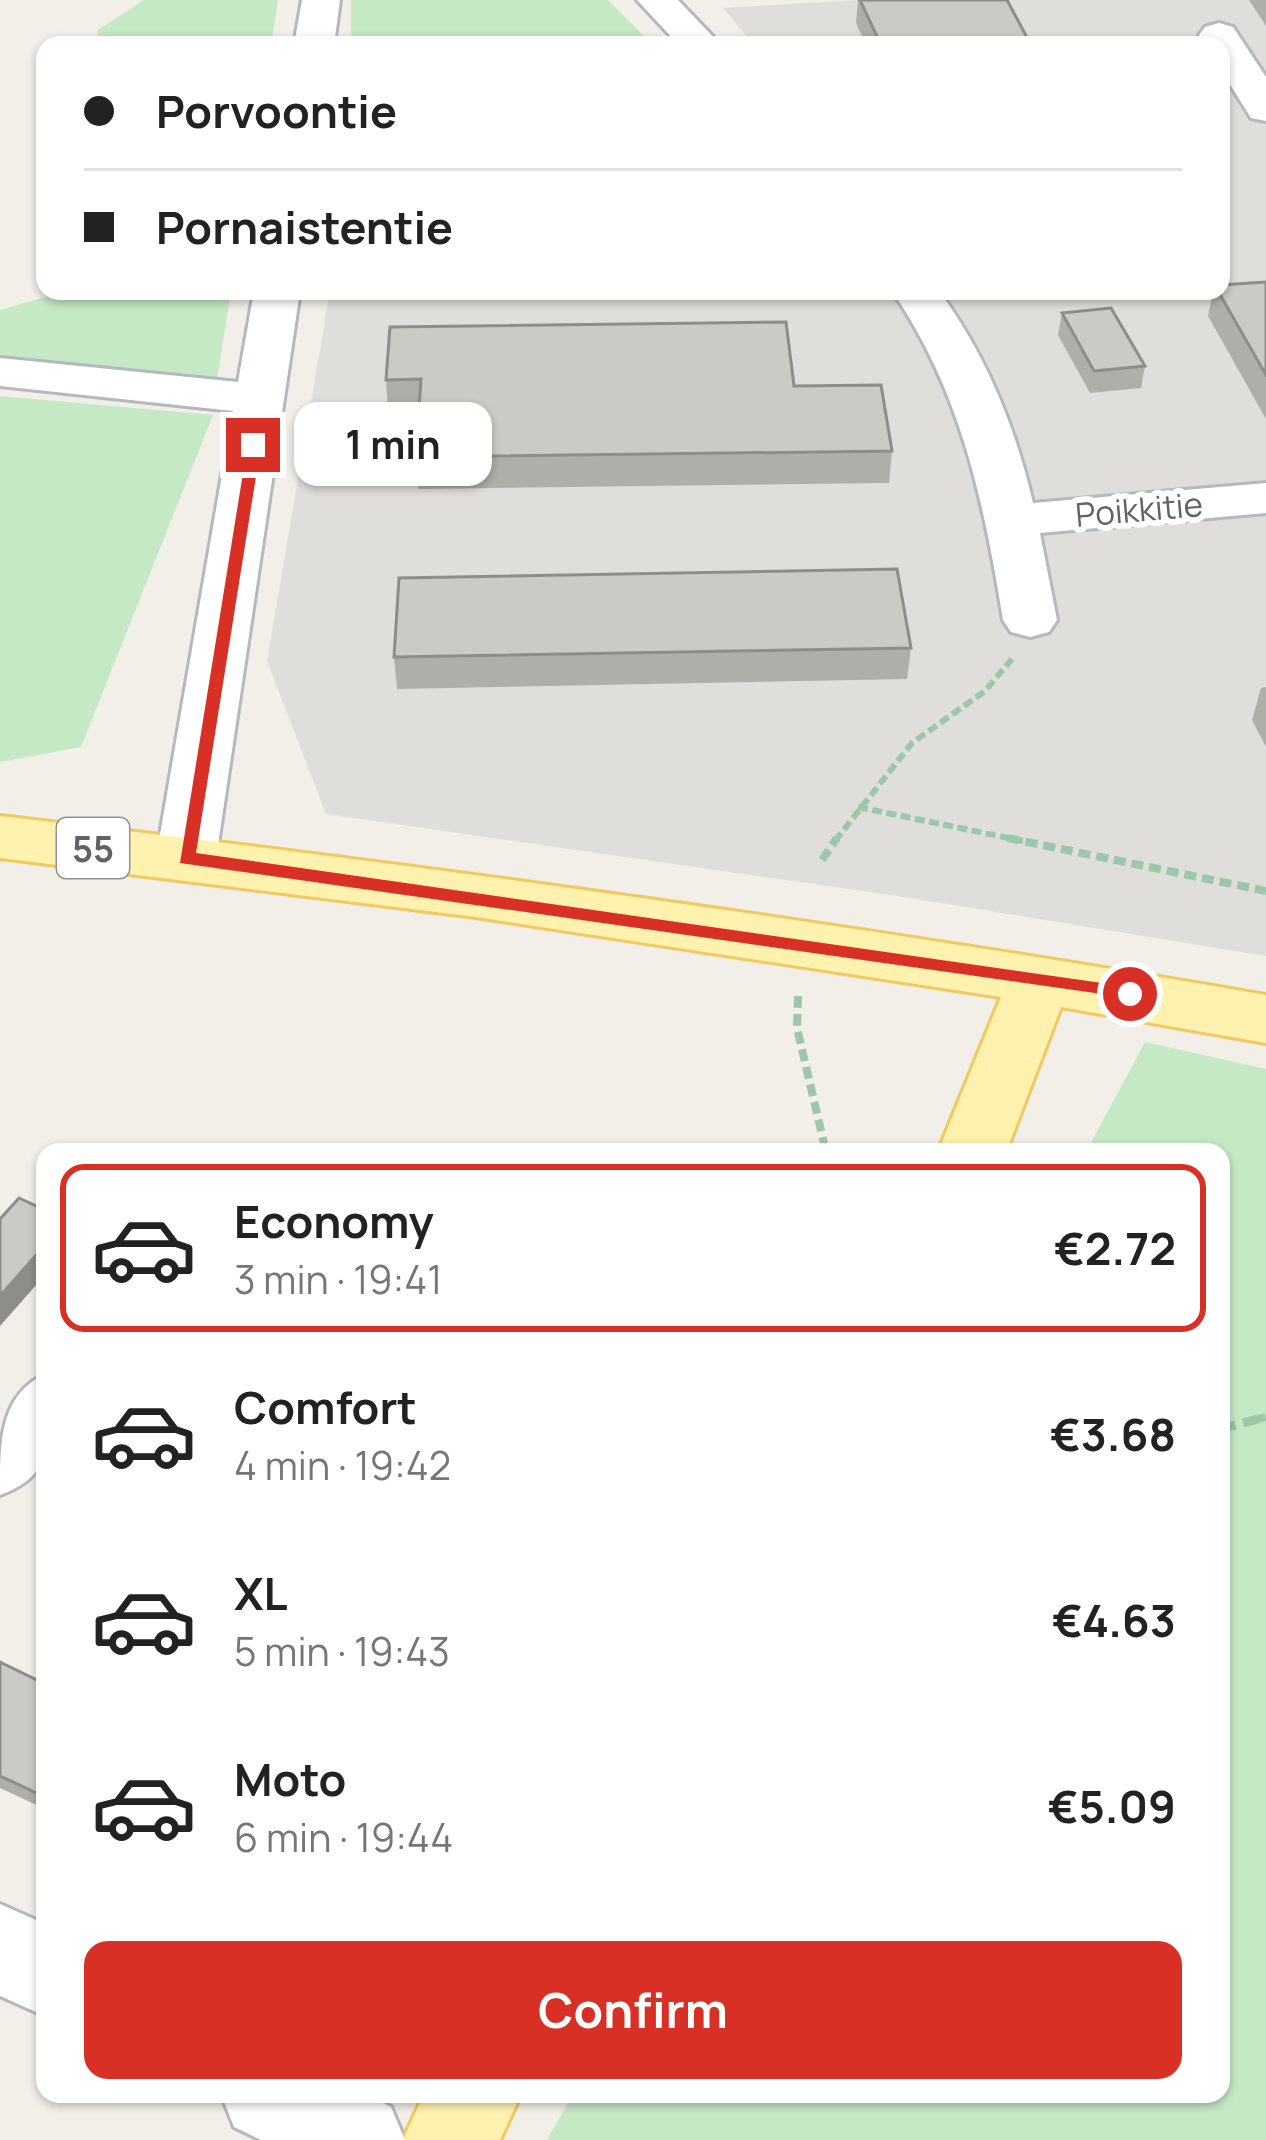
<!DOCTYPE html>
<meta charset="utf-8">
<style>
:root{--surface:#fff;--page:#f2f2f2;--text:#222;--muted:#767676;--line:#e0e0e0;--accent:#d93025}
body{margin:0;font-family:Manrope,sans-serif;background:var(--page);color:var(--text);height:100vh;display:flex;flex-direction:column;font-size:45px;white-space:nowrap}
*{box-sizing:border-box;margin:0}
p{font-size:39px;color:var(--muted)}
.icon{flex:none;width:66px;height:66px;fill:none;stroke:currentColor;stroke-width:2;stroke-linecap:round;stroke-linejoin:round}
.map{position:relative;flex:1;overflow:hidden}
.details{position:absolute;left:36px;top:1143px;width:1194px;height:960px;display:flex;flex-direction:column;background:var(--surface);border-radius:24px;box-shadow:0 3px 9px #0004}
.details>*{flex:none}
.banner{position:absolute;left:36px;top:36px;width:1194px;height:264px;border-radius:24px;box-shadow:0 3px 9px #0004;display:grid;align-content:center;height:264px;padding:0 48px;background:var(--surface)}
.end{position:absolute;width:54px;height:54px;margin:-27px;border:15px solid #d93025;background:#fff;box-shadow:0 0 0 6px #fff}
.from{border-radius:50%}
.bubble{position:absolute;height:84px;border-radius:24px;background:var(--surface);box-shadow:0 3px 9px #0004;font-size:39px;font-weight:700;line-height:84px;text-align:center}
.banner b{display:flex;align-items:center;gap:42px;height:114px;font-size:45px}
.banner b+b{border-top:3px solid var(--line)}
.banner i{width:30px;height:30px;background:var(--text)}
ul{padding:21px 0 0;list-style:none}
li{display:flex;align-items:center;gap:36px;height:168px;margin:0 24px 18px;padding:0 24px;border:6px solid transparent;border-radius:24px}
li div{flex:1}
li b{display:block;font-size:45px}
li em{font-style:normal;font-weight:700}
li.on{border-color:var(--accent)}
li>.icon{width:108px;height:108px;stroke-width:1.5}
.action{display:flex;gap:24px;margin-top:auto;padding:24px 48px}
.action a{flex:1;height:138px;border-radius:24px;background:var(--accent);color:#fff;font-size:48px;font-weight:700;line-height:138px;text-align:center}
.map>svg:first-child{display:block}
.industrial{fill:#e0deda}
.green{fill:#c5e8c5}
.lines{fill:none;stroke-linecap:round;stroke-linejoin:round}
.minor-casing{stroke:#b5b8bc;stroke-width:6}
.major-casing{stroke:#f2c960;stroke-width:6}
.path-far2{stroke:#9cc7a9;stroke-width:6;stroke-dasharray:10 4.5;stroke-linecap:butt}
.path-far1{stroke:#9cc7a9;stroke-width:8;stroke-dasharray:12 6;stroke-linecap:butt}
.path{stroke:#9cc7a9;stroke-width:9;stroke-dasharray:15 8;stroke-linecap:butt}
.minor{fill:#fff;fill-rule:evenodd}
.major{fill:#fff2af;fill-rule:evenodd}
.wall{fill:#afaea9}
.shaded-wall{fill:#8f8d8a}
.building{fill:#cccac5;stroke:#8f8d8a;stroke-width:3}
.route{fill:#d93025}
.labels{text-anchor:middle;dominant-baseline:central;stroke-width:12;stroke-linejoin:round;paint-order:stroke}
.far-street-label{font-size:33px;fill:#5f6368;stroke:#fff}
.shield{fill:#fff;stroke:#8f9295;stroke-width:3}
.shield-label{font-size:36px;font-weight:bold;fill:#5f6368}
</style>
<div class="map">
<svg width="1266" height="2140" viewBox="0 0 1266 2140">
<rect width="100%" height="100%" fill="#f1efe8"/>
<path class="industrial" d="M856 0H1266V956L904 897 326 814 267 661 330 291H1221V45H754L723 8Z"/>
<path class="green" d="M144 0H278L271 45H97L98 30Z
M351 0H608L653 45H351Z
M67 291H231L217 379 0 357V310Z
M0 396 213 415 81 747 0 762Z
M1145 1042 1266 1069V2140H547L573 2094H1221V1152H1086Z"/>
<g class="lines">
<g class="minor-casing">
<path id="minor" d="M302 0H340L334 45H294Z
M637 0H678L721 45H679Z
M1219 23 1233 27 1266 77V121L1251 118 1221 70V45H1205L1199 35 1205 27Z
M254 291H300L216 858 207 873 186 879 165 873 156 858 233 411 0 386V358L238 382Z
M892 291H939C986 355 1015 426 1033 503L1266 483V513L1040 533 1057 620 1049 632 1030 637 1011 632 1003 620C984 502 961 391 892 291Z
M45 1374C45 1431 63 1472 0 1495 0 1440 0 1396 45 1374Z
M0 1904 45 1924V2016L0 1996Z
M221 2094H365L391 2107 405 2140H261L234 2127Z"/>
</g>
<g class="major-casing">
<path id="major" d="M0 816C424 865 846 923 1266 995V1043L1061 1007 1006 1152H938L1001 997 476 917 0 858Z
M424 2094H521L500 2140H403Z"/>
</g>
<path class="path-far2" d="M858 807 1023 841
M835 841 912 743 985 691 1012 659"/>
<path class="path-far1" d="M1008 838 1266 891
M822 860 837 838
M798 996 797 1028 826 1152
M1254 1420 1266 1417"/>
<path class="path" d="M1221 1429 1265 1417"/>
<use href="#minor" class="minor"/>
<use href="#major" class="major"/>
</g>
<path class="wall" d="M858 0H1007L1031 45H866L856 23Z
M1249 0H1266V26Z
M1266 282V419L1208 316 1213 291Z
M1062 313 1145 366 1141 388 1090 393 1058 335Z
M390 327 794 386 892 451 889 483 418 489 416 457 419 411H388L386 380Z
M911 648 907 679 397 689 394 657Z
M1266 687V747L1252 720 1261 688Z
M0 1662 45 1684V1809L0 1788Z"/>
<path class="shaded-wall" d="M45 1245V1275L0 1326V1296Z"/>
<path class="building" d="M860 0H1007L1031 45H881Z
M1266 282V375L1218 291H1221V285Z
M1111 308 1145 366 1094 371 1062 313Z
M786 322 794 386 881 385 892 451 416 457 421 379 386 380 390 327Z
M897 569 911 648 394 657 399 578Z
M19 1198 45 1210V1245L0 1296V1219Z
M0 1662 45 1684V1797L0 1776Z"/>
<path class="route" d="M248 442 261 445 196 853 1130 987 1140 994 1137 999 180 863Z"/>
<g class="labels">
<g class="far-street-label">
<text transform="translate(1139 509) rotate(-5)">Poikkitie</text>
</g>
<rect class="shield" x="57" y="818" width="72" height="60" rx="9"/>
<g class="shield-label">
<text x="93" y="848">55</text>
</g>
</g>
</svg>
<i class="end from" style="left:1130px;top:994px"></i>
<i class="end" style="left:253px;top:445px"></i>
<div class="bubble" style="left:294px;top:402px;width:198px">1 min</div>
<div class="banner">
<b><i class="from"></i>Porvoontie</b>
<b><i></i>Pornaistentie</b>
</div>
<section class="details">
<ul>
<li class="on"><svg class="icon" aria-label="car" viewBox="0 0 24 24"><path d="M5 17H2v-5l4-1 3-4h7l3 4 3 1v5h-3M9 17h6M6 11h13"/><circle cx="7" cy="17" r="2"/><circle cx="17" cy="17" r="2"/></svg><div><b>Economy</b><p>3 min · 19:41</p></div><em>€2.72</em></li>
<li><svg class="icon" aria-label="car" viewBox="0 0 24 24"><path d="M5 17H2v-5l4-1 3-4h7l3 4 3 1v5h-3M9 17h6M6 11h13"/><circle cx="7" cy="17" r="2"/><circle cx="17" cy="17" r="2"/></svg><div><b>Comfort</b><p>4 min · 19:42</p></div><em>€3.68</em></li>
<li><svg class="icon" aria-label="car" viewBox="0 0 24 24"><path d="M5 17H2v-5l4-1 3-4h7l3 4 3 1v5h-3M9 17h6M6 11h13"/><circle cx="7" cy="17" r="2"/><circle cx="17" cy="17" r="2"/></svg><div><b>XL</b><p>5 min · 19:43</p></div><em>€4.63</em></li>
<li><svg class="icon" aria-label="car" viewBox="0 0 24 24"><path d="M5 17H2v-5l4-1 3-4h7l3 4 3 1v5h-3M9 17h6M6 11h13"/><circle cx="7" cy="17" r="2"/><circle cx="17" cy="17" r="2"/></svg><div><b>Moto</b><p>6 min · 19:44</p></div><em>€5.09</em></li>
</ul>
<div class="action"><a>Confirm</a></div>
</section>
</div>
